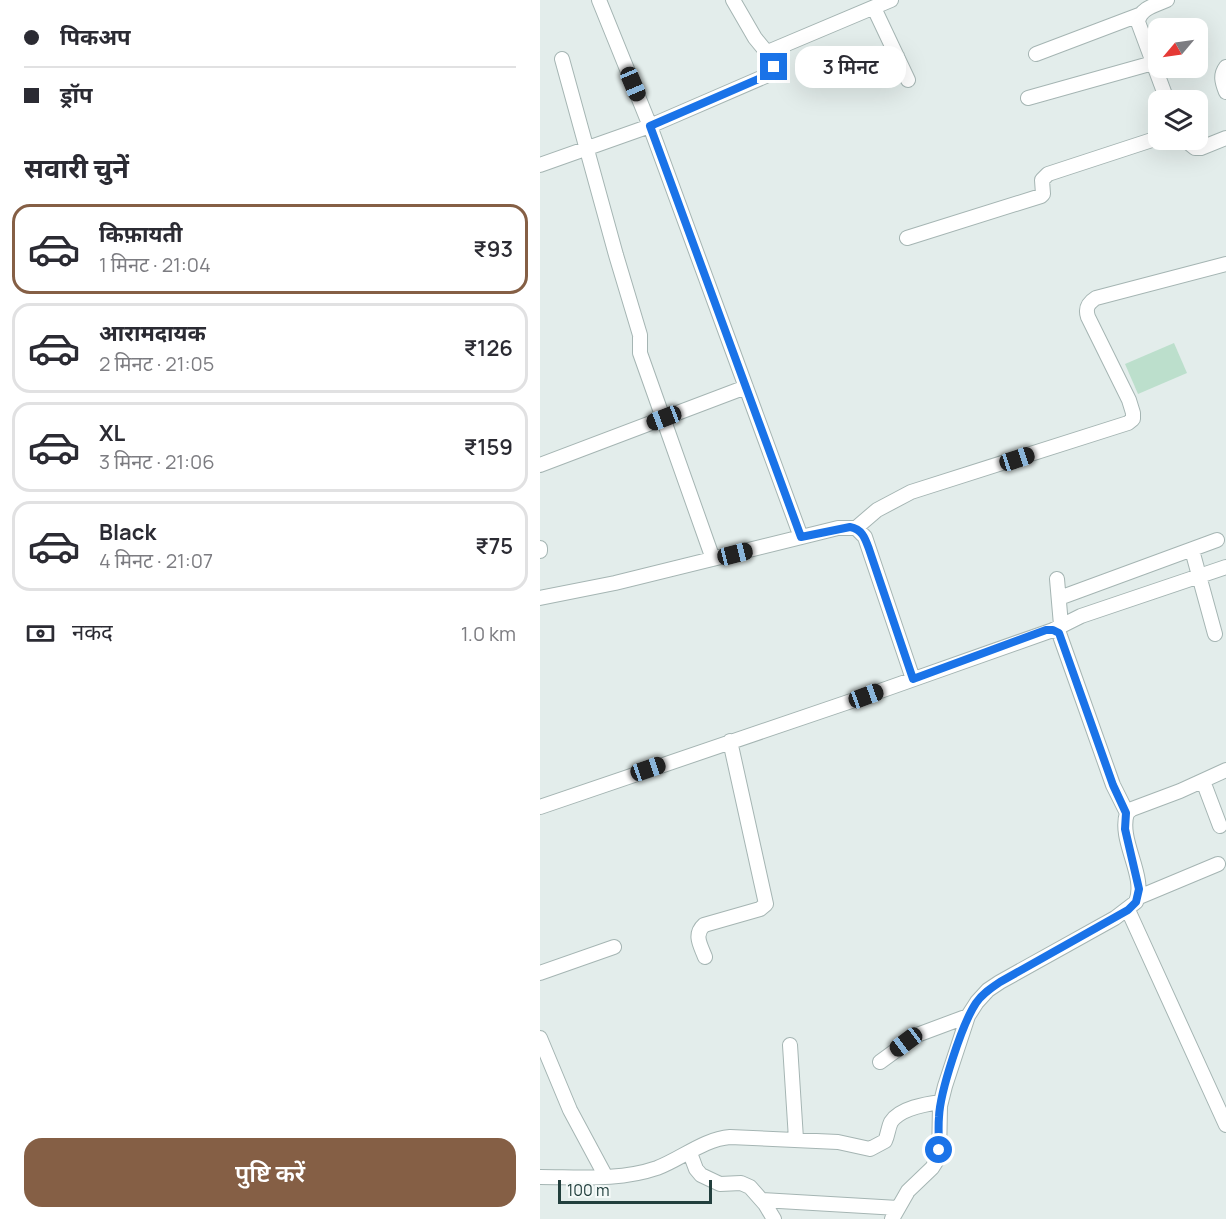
<!DOCTYPE html>
<html lang="hi">
<meta charset="utf-8">
<style>
:root{--surface:#fff;--page:#f7f7f7;--text:#2b2b33;--muted:#7c7c81;--line:#e1e1e2;--accent:#855f45}
body{margin:0;font-family:Manrope,"Noto Sans Devanagari",sans-serif;background:var(--page);color:var(--text);height:100vh;display:flex;flex-direction:column;font-size:22px;white-space:nowrap}
*{box-sizing:border-box;margin:0}
p{font-size:20px;color:var(--muted)}
.icon{flex:none;width:33px;height:33px;fill:none;stroke:currentColor;stroke-width:2;stroke-linecap:round;stroke-linejoin:round}
.map{position:relative;flex:1;overflow:hidden}
.sheet{display:flex;flex-direction:column;background:var(--surface);width:540px}
.sheet>*{flex:none}
.banner{display:grid;align-content:center;height:132px;padding:0 24px;background:var(--surface)}
.needle{width:39px;rotate:241deg}
.fabs{position:absolute;left:608px;top:18px;display:grid;gap:12px}
.fabs a{display:grid;place-items:center;width:60px;height:60px;border-radius:12px;background:var(--surface);box-shadow:0 6px 24px #0002;font-size:30px}
.scale{position:absolute;left:18px;bottom:15px;width:154px;box-sizing:border-box;padding-left:6px;border:3px solid #223f3d;border-top:0;font-size:16px;line-height:21px;white-space:nowrap;color:#223f3d;-webkit-text-stroke:4px #f4f9f8;paint-order:stroke}
.end{position:absolute;width:27px;height:27px;margin:-14px;border:8px solid #1a73e8;background:#fff;box-shadow:0 0 0 3px #fff}
.from{border-radius:50%}
.bubble{position:absolute;height:42px;border-radius:18px;background:var(--surface);box-shadow:0 6px 24px #0002;font-size:20px;font-weight:600;line-height:42px;text-align:center}
.car{position:absolute;width:18px;height:36px;margin:-18px -9px;border-radius:8px;box-shadow:0 0 4px 2px #0007;background:linear-gradient(#222 24%,#8ab4d8 0 40%,#222 0 76%,#8ab4d8 0 86%,#222 0)}
.banner b{display:flex;align-items:center;gap:21px;height:57px;font-size:22px}
.banner b+b{border-top:2px solid var(--line)}
.banner i{width:15px;height:15px;background:var(--text)}
ul{padding:0;list-style:none}
li{display:flex;align-items:center;gap:18px;height:90px;margin:0 12px 9px;padding:0 12px;border:3px solid var(--line);border-radius:18px}
li div{flex:1}
li b{display:block;font-size:22px}
li em{font-style:normal;font-weight:600}
li.selected{border-color:var(--accent)}
li>.icon{width:54px;height:54px;stroke-width:1.5}
h2{padding:0 24px;font-size:27px;line-height:72px}
.pay{display:flex;align-items:center;gap:15px;height:66px;padding:0 24px;font-size:22px}
.pay p{margin-inline-start:auto}
.button{display:flex;gap:12px;margin-top:auto;padding:12px 24px}
.button a{flex:1;height:69px;border-radius:18px;background:var(--accent);color:#fff;font-size:24px;font-weight:600;line-height:69px;text-align:center}
main{display:flex;flex:1;min-height:0}
.map>svg:first-child{display:block}
.green{fill:#bcdfcc}
.lines{fill:none;stroke-linecap:round;stroke-linejoin:round}
.minor-casing{stroke:#a5b5b3;stroke-width:16}
.minor{stroke:#fff;stroke-width:14}
.route{stroke:#1a73e8;stroke-width:8}
</style>
<main>
<section class="sheet">
<div class="banner">
<b><i class="from"></i>पिकअप</b>
<b><i></i>ड्रॉप</b>
</div>
<h2>सवारी चुनें</h2>
<ul>
<li class="selected"><svg class="icon" aria-label="car" viewBox="0 0 24 24"><path d="M5 17H2v-5l4-1 3-4h7l3 4 3 1v5h-3M9 17h6M6 11h13"/><circle cx="7" cy="17" r="2"/><circle cx="17" cy="17" r="2"/></svg><div><b>किफ़ायती</b><p>1 मिनट · 21:04</p></div><em>₹93</em></li>
<li><svg class="icon" aria-label="car" viewBox="0 0 24 24"><path d="M5 17H2v-5l4-1 3-4h7l3 4 3 1v5h-3M9 17h6M6 11h13"/><circle cx="7" cy="17" r="2"/><circle cx="17" cy="17" r="2"/></svg><div><b>आरामदायक</b><p>2 मिनट · 21:05</p></div><em>₹126</em></li>
<li><svg class="icon" aria-label="car" viewBox="0 0 24 24"><path d="M5 17H2v-5l4-1 3-4h7l3 4 3 1v5h-3M9 17h6M6 11h13"/><circle cx="7" cy="17" r="2"/><circle cx="17" cy="17" r="2"/></svg><div><b>XL</b><p>3 मिनट · 21:06</p></div><em>₹159</em></li>
<li><svg class="icon" aria-label="car" viewBox="0 0 24 24"><path d="M5 17H2v-5l4-1 3-4h7l3 4 3 1v5h-3M9 17h6M6 11h13"/><circle cx="7" cy="17" r="2"/><circle cx="17" cy="17" r="2"/></svg><div><b>Black</b><p>4 मिनट · 21:07</p></div><em>₹75</em></li>
</ul>
<div class="pay"><svg class="icon" aria-label="cash" viewBox="0 0 24 24"><path d="M3 7h18v10H3z"/><circle cx="12" cy="12" r="2"/></svg>नकद<p>1.0 km</p></div>
<div class="button"><a>पुष्टि करें</a></div>
</section>
<div class="map">
<svg width="686" height="1219" viewBox="0 0 686 1219">
<rect width="100%" height="100%" fill="#e3edeb"/>
<path class="green" d="M634 343 647 373 598 394 585 364Z"/>
<g class="lines">
<g class="minor-casing">
<path id="minor" d="M59 0 110 126 261 537
M193 0 215 38 229 55
M334 8 368 80
M496 54 599 15
M22 59 76 255 100 335V353L173 559
M686 67C680 75 682 82 686 92
M324 69 357 56
M488 98 613 63
M627 100 598 22C600 8 616 5 627 0
M645 140 655 148H661L686 138
M0 165 110 126 228 75 233 72 234 67 229 55 230 51 351 0
M367 238 501 196 503 194 502 180 508 174 618 138
M0 465 206 387
M316 528 337 510 371 492 588 423 593 419V413L589 400 548 317C545 308 548 303 556 298L686 264
M0 548V551
M652 550 675 634
M517 579 521 625
M522 597 677 540
M0 598 75 583 298 528H316L325 537 329 549 373 679
M513 630 541 616 686 567
M663 781 680 826
M0 807 326 696 513 630 519 633 573 785 587 813
M599 897 678 864
M588 910 686 1125
M165 957C161 946 153 935 164 925L220 909 226 904 190 741
M0 973 74 947
M0 1038 30 1110 66 1177
M250 1045 256 1139
M340 1062 377 1035 428 1016
M150 1153 156 1169 161 1175 180 1184 201 1183 210 1187 225 1204 234 1219
M0 1177C39 1177 79 1181 117 1168 141 1159 164 1139 190 1137L298 1142 330 1149 345 1141C348 1135 348 1128 351 1122 360 1108 386 1104 401 1102
M222 1200 358 1208
M352 1219 368 1191 392 1168 399 1157 400 1106 405 1086 428 1016 437 1002 448 990 460 982 575 918 596 902C607 876 578 841 587 813L592 809 640 791 686 770"/>
</g>
<use href="#minor" class="minor"/>
</g>
<g class="lines">
<path class="route" d="M234 67 233 72 228 75 110 126 261 537 310 527C322 529 325 538 329 549L373 679 506 630H513L519 633 573 785 586 813 585 829 599 889 596 902 588 910 460 982C451 988 442 994 436 1003 422 1024 400 1092 399 1117 398 1128 399 1139 399 1150"/>
</g>
</svg>
<div class="fabs">
<a><svg class="needle" viewBox="-14 -14 28 28"><path d="M0-13l5 13h-10z" fill="#e53935"/><path d="M0 13l5-13h-10z" fill="#7c7c81"/></svg></a>
<a><svg class="icon" aria-label="layers" viewBox="0 0 24 24"><path d="M12 4l9 5-9 5-9-5zM3 14l9 5 9-5"/></svg></a>
</div>
<div class="scale">100 m</div>
<i class="end from" style="left:399px;top:1150px"></i>
<i class="end" style="left:234px;top:67px"></i>
<div class="bubble" style="left:255px;top:46px;width:111px">3 मिनट</div>
<i class="car" style="left:93px;top:84px;rotate:157deg"></i>
<i class="car" style="left:124px;top:418px;rotate:249deg"></i>
<i class="car" style="left:477px;top:459px;rotate:72deg"></i>
<i class="car" style="left:195px;top:554px;rotate:76deg"></i>
<i class="car" style="left:326px;top:696px;rotate:70deg"></i>
<i class="car" style="left:108px;top:769px;rotate:71deg"></i>
<i class="car" style="left:366px;top:1042px;rotate:233deg"></i>
</div>
</main>
